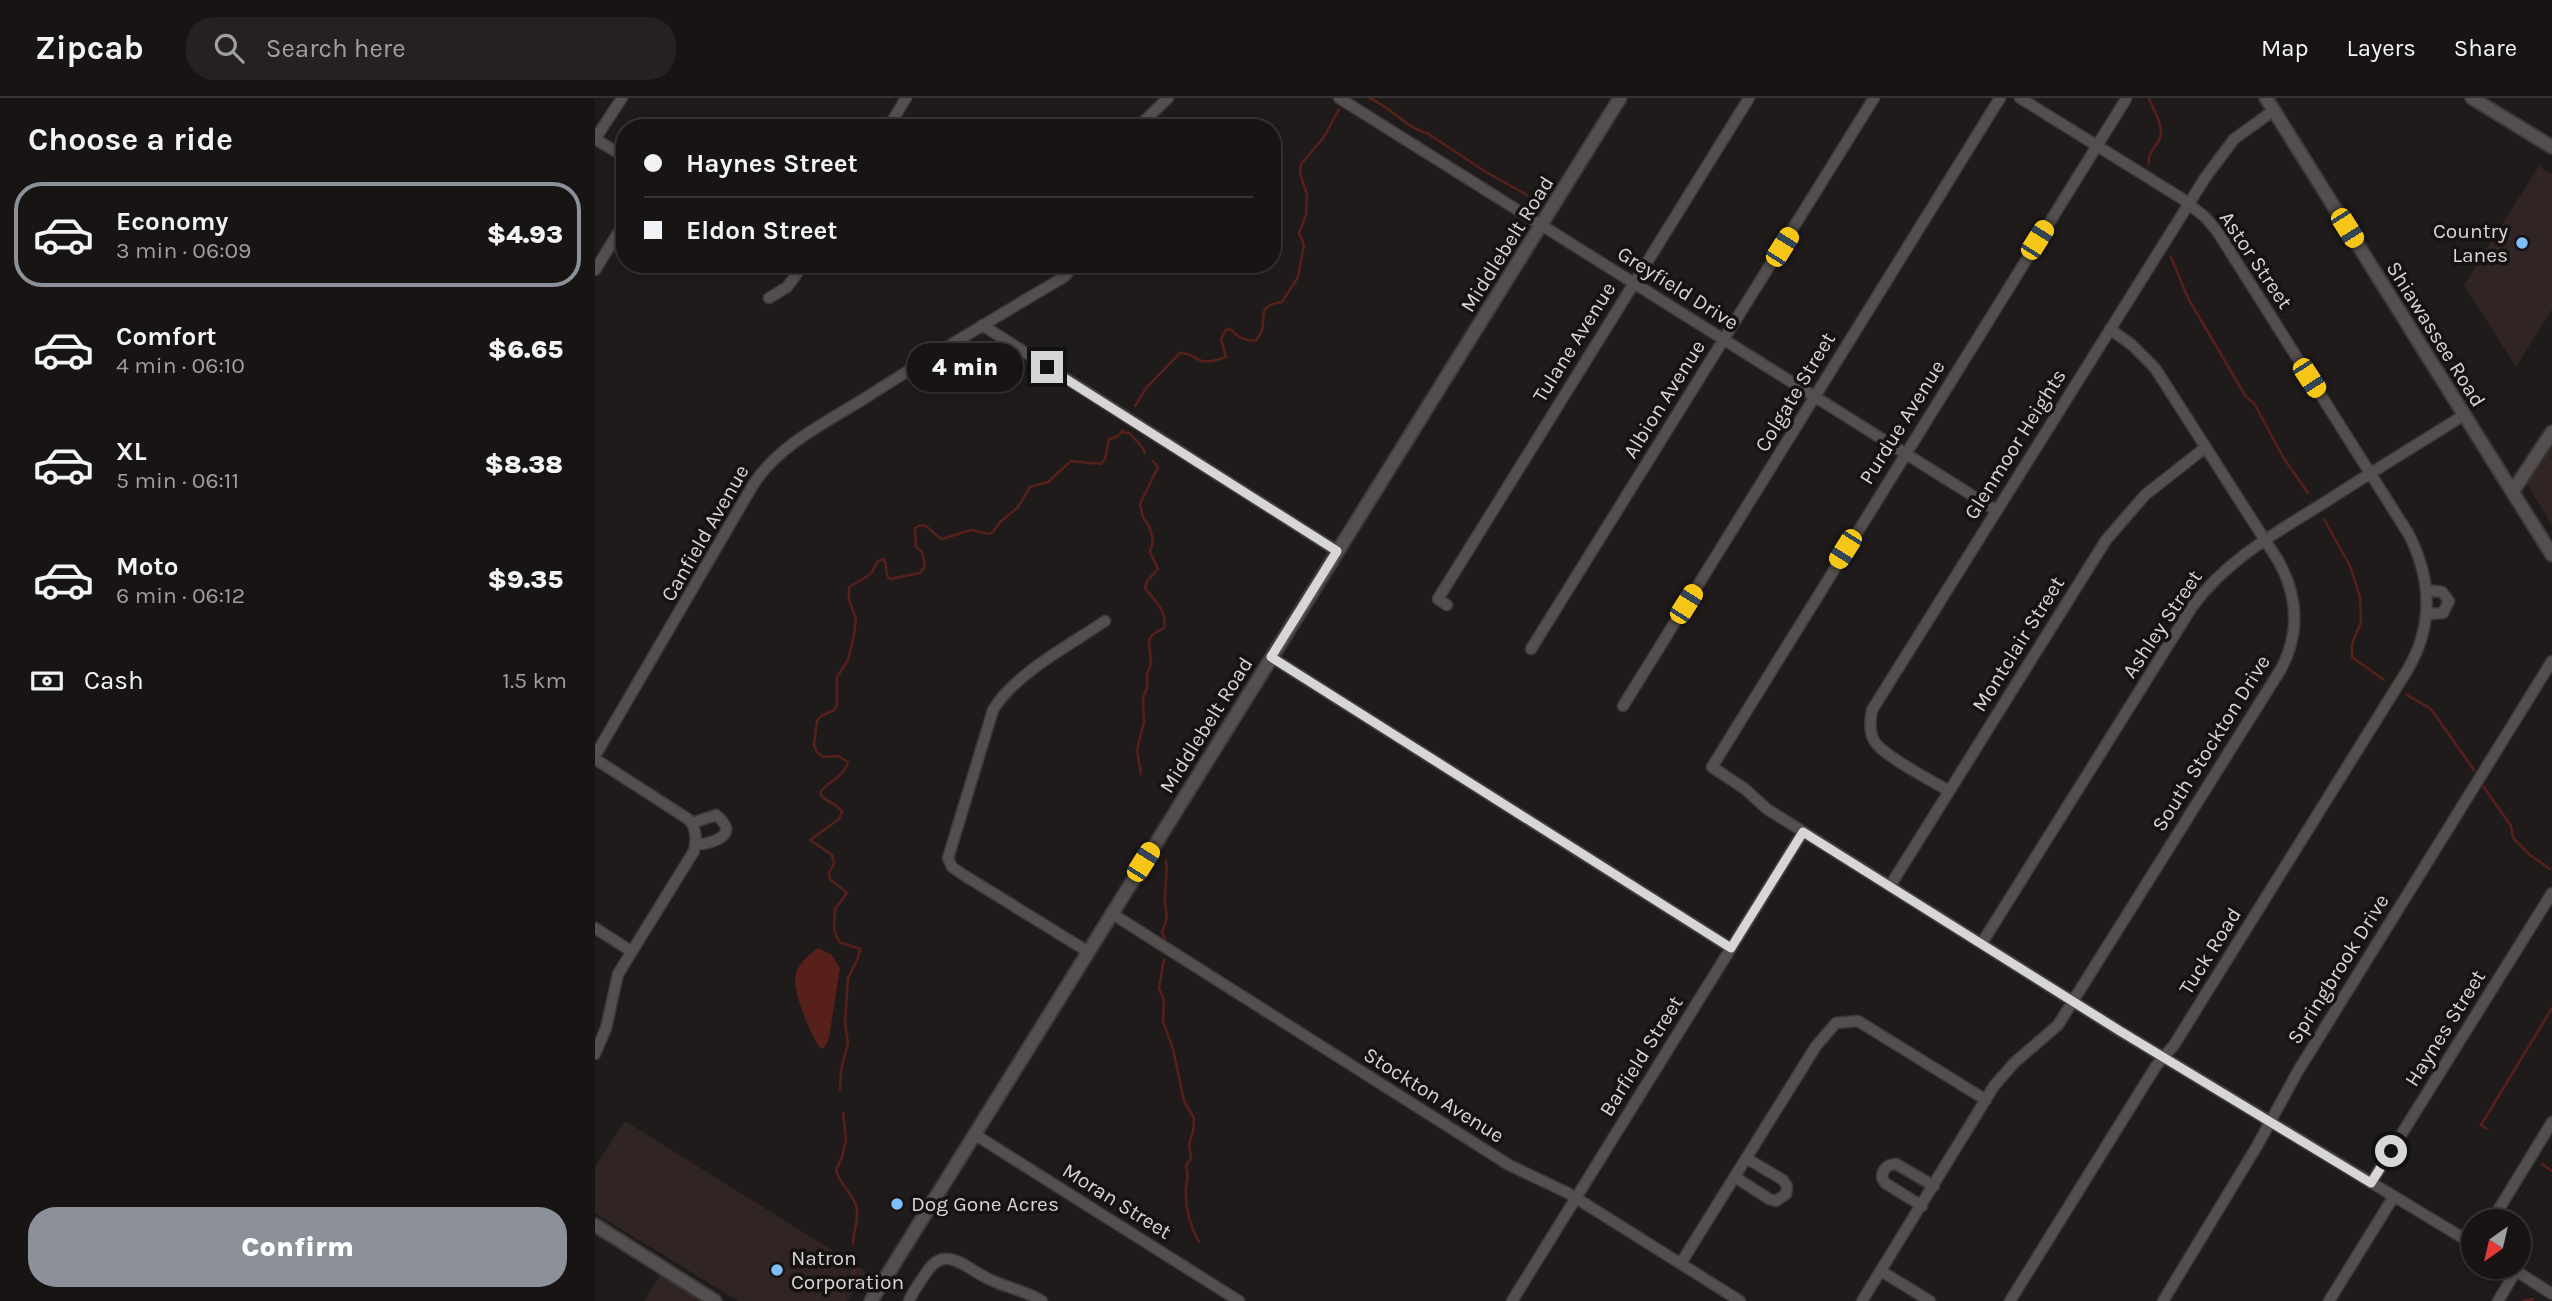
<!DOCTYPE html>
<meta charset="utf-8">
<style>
:root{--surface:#181414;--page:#252122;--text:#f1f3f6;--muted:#9f9ea0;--line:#363334;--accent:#8c9099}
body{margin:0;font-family:Karla,sans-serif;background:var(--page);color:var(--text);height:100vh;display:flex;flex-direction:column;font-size:26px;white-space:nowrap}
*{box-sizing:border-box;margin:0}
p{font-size:23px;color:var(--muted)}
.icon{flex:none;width:38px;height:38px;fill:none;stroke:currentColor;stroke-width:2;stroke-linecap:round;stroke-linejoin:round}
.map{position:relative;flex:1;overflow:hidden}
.side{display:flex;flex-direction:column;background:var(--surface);width:595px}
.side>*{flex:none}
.guide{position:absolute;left:21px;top:21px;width:665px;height:154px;border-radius:28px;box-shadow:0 4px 10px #0003,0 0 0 2px var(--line);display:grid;align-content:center;height:154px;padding:0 28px;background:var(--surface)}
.needle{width:46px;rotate:214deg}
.buttons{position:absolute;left:1866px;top:1111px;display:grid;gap:14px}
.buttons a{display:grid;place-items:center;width:70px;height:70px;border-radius:50%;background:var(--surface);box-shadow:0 4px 10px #0003,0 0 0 2px var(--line);font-size:35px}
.end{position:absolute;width:32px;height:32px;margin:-16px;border:9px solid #d8d5d5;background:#111;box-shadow:0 0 0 4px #111}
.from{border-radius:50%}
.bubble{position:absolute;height:49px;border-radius:24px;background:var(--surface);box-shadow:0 4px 10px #0003,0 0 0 2px var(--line);font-size:23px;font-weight:800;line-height:49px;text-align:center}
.car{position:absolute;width:21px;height:42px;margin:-21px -10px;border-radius:9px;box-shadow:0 0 5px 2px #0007;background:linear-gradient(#f5c518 24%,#345 0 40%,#f5c518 0 76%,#345 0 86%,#f5c518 0)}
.guide b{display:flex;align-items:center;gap:24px;height:66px;font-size:26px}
.guide b+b{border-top:2px solid var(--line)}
.guide i{width:18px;height:18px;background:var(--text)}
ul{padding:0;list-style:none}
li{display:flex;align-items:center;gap:21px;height:105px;margin:0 14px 10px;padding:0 14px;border:4px solid transparent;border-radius:28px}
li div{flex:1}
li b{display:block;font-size:26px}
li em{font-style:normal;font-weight:800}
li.selected{border-color:var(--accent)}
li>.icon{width:63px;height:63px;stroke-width:1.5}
h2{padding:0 28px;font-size:32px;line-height:84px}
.pay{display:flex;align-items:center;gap:18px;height:77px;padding:0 28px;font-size:26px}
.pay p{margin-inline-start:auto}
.cta{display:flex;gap:14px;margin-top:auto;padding:14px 28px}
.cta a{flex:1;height:80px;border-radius:28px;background:var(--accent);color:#fff;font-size:28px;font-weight:800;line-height:80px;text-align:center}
header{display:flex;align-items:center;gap:42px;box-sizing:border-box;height:98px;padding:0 35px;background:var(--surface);border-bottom:2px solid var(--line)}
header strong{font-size:33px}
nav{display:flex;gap:38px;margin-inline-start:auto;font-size:24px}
.search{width:490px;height:63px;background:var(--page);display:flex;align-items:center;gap:18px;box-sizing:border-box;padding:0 24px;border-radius:28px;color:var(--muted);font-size:26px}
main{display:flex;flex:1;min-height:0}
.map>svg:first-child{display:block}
.built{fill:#302524}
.water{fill:#57201b}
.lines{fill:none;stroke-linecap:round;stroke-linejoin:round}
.stream{stroke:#57201b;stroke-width:2.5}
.minor-casing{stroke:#3b3838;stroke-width:13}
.tertiary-casing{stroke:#3b3838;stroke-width:16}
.minor{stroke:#544f4e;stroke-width:10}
.tertiary{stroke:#544f4e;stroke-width:12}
.route{stroke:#d8d5d5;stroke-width:9}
.poi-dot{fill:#7ebef9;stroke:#161212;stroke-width:2.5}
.labels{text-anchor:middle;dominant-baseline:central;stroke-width:7;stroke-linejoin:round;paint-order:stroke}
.poi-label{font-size:21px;fill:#d8d5d5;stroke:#161212;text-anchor:start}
.street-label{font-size:21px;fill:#d8d5d5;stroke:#161212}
</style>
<header>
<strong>Zipcab</strong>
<div class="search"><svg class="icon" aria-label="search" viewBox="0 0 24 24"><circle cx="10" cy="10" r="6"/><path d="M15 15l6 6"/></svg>Search here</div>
<nav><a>Map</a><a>Layers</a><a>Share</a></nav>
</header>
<main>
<section class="side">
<h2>Choose a ride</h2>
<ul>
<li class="selected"><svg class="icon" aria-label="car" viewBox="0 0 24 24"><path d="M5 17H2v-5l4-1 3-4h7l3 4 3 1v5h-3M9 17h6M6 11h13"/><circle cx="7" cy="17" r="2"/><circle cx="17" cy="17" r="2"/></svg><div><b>Economy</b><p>3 min · 06:09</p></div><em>$4.93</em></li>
<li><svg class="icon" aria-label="car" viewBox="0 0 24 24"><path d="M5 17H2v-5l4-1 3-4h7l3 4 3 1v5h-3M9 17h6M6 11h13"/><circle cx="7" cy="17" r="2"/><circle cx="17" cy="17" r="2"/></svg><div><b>Comfort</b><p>4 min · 06:10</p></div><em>$6.65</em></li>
<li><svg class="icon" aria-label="car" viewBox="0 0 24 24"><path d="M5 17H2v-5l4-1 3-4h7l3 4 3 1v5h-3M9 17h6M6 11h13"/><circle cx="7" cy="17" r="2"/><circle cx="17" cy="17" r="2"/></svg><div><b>XL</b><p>5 min · 06:11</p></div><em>$8.38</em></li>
<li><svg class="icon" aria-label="car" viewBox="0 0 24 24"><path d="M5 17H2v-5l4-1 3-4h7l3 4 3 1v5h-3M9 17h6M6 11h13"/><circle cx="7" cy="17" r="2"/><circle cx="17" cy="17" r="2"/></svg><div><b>Moto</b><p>6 min · 06:12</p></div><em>$9.35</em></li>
</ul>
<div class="pay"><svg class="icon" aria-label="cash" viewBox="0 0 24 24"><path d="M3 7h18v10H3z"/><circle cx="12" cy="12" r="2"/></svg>Cash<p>1.5 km</p></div>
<div class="cta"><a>Confirm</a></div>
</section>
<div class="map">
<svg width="1957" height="1203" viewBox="0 0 1957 1203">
<rect width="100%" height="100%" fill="#201b1b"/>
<path class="built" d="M1944 68 1957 76V211L1921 269 1869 187Z
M1957 344V427L1931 385Z
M30 1023 272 1174 252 1203H143L0 1115V1069Z
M66 1176 104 1203H49Z"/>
<path class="water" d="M223 850 236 856 245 870 234 940 229 950 226 951C217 941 198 893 200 880 201 867 214 857 223 850Z"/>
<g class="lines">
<path class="stream" d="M774 0C795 8 811 30 832 35L891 74 932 97
M1554 0C1558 11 1569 28 1565 40 1561 50 1552 54 1554 66
M1576 159 1593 200 1651 299 1659 305 1688 359 1713 395
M540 308 552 289 585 255C595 254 598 260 607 263 615 265 624 261 631 259L626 241 631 232 635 231C643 239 648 242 660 243 678 226 655 208 687 204L703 179 709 147 704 135 711 117 712 97 705 75 706 66 729 39 744 11
M527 334 534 335C540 342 547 346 550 355
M1729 421 1755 468 1765 499 1766 524 1757 546V559L1789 582
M1812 597 1836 611 1879 672
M546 676 542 652 549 624 548 600 552 590V577L556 566 554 542 558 536 569 530C573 514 560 503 550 490L552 483 563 471 555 454 558 443 555 430 548 419 545 406 563 369 558 363
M1888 688 1916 728 1918 740 1935 757 1955 771
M570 841 567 833C576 816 569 815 570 799 570 787 573 775 571 763
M569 862 564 890 569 902 568 923 578 951 589 1003 599 1020 598 1034 594 1046 596 1060 591 1068C594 1079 592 1079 591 1090 590 1109 595 1128 604 1144
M245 992 246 972 253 945 250 925 253 880 263 860 265 851 244 844 239 832 240 811 252 795 235 781 234 775 239 766 237 757 215 742 244 721 247 714C242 704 229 705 225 695 233 682 249 680 253 664L243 658 228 659 222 654 219 647 222 623 226 618 239 612 242 607V579L253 562 259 537 261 521 254 502V489L276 476 282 464 288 461C294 466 288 475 295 481L325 475 330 468 327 454 321 449 320 430C333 422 335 435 347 441L376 432 394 436 398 434 405 424 423 409 435 389 453 384 476 363 506 366 510 361 514 341 523 338 528 332
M248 1015 251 1042 247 1059 241 1072C244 1086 256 1093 261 1107 265 1120 258 1133 258 1146
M1892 1031 1886 1027 1957 910
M1947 1066 1957 1073
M259 1161V1189
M1929 1203 1938 1201"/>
<g class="minor-casing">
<path id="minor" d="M744 0 1402 413
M1531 1 1117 669 1150 691 1172 711 1525 933 1878 1146
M293 30 311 0
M542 30 573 0
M0 41 27 0
M0 41 30 59
M0 172 30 124
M174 200 192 189 209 166
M387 227 742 453
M1832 492 1847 494 1854 503 1848 515 1833 516
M852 507 843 501 1154 0
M936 551 1279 0
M676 559 1136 850
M1028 608 1405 0
M0 658 158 387C183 348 228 326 267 302 334 259 401 219 469 179L481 166
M0 661 93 721C102 730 102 741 99 753L23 876 11 930 0 956
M1354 693C1337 683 1290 659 1280 644 1274 635 1275 622 1277 612L1610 80 1639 41 1678 13
M97 725 121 717C146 737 119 745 100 747
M1295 788 1511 442 1550 397 1611 349
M516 815 914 1067 973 1095 1145 1203
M0 830 36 853
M1387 845 1597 509C1632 461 1682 434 1732 403 1777 374 1823 346 1869 317
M492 853 367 776 357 769 353 760 398 612C419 576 475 547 510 523
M379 1036 644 1203
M1140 1079 1174 1101 1181 1103 1191 1096 1192 1088 1188 1082 1151 1060
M1776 1085 1957 795
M1327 1108 1290 1085 1287 1080C1287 1072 1292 1066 1301 1066L1339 1088
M1896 1124 1957 1024
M1086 1165 1221 948 1241 925 1263 923 1391 1002
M1915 1169 1957 1196
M1286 1173 1335 1203
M314 1203C318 1193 325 1184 331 1175 351 1144 372 1172 396 1182 413 1190 431 1193 447 1203
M917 1203 1208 734
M1267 1203 1399 988 1419 965 1463 927 1686 571C1705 535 1703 499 1684 464L1560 270 1537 247 1515 231
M1415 1203 1561 968 1579 947 1813 571C1839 526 1837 481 1813 435L1622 133 1610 119 1586 100 1425 0
M1568 1203 1662 1048 1703 973 1957 563
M1734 1203 1799 1098
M1903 1203 1921 1173"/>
</g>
<g class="tertiary-casing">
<path id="tertiary" d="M1671 0 1957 457
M1877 0 1957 49
M1918 393 1957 334
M0 1127 120 1203
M276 1203 1025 0"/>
</g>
<use href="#minor" class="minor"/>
<use href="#tertiary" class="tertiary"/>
</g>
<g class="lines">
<path class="route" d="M452 269 742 453 676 559 1136 850 1208 734 1525 933 1776 1085 1796 1053"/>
</g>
<g class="poi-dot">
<circle cx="1927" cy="145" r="7"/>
<circle cx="302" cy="1106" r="7"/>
<circle cx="182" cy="1172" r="7"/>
</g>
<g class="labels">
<g class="poi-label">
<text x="1913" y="133" text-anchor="end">Country<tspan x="1913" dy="24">Lanes</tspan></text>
<text x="316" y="1106">Dog Gone Acres</text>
<text x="196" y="1160">Natron<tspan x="196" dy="24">Corporation</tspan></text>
</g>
<g class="street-label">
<text transform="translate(912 146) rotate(-58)">Middlebelt Road</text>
<text transform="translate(1661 162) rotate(56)">Astor Street</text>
<text transform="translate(1083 190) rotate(32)">Greyfield Drive</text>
<text transform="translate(1841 236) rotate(58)">Shiawassee Road</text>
<text transform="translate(979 244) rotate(-58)">Tulane Avenue</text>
<text transform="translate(1200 294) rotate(-59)">Colgate Street</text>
<text transform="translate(1069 301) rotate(-58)">Albion Avenue</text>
<text transform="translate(1307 324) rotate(-58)">Purdue Avenue</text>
<text transform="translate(1420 346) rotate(-58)">Glenmoor Heights</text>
<text transform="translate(110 435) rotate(-60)">Canfield Avenue</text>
<text transform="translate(1567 526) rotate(-56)">Ashley Street</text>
<text transform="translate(1423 546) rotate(-58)">Montclair Street</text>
<text transform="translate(611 627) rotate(-58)">Middlebelt Road</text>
<text transform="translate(1616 645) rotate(-58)">South Stockton Drive</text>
<text transform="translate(1615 853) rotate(-58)">Tuck Road</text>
<text transform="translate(1743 871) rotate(-58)">Springbrook Drive</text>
<text transform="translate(1850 930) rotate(-58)">Haynes Street</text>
<text transform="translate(1046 958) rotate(-58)">Barfield Street</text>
<text transform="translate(839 997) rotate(32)">Stockton Avenue</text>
<text transform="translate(522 1103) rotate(32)">Moran Street</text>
</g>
</g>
</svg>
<div class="buttons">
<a><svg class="needle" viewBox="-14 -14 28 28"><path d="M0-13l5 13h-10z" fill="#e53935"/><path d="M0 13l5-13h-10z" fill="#9f9ea0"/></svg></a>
</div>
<i class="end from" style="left:1796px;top:1053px"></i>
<i class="end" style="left:452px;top:269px"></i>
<div class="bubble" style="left:312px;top:245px;width:116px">4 min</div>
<i class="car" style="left:1752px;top:130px;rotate:148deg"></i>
<i class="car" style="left:1442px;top:142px;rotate:32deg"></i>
<i class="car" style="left:1187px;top:149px;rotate:32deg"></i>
<i class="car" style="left:1714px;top:280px;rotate:147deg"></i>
<i class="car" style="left:1250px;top:451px;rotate:212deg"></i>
<i class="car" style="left:1091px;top:506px;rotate:32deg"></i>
<i class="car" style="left:548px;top:764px;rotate:32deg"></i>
<div class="guide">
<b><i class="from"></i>Haynes Street</b>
<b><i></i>Eldon Street</b>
</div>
</div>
</main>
